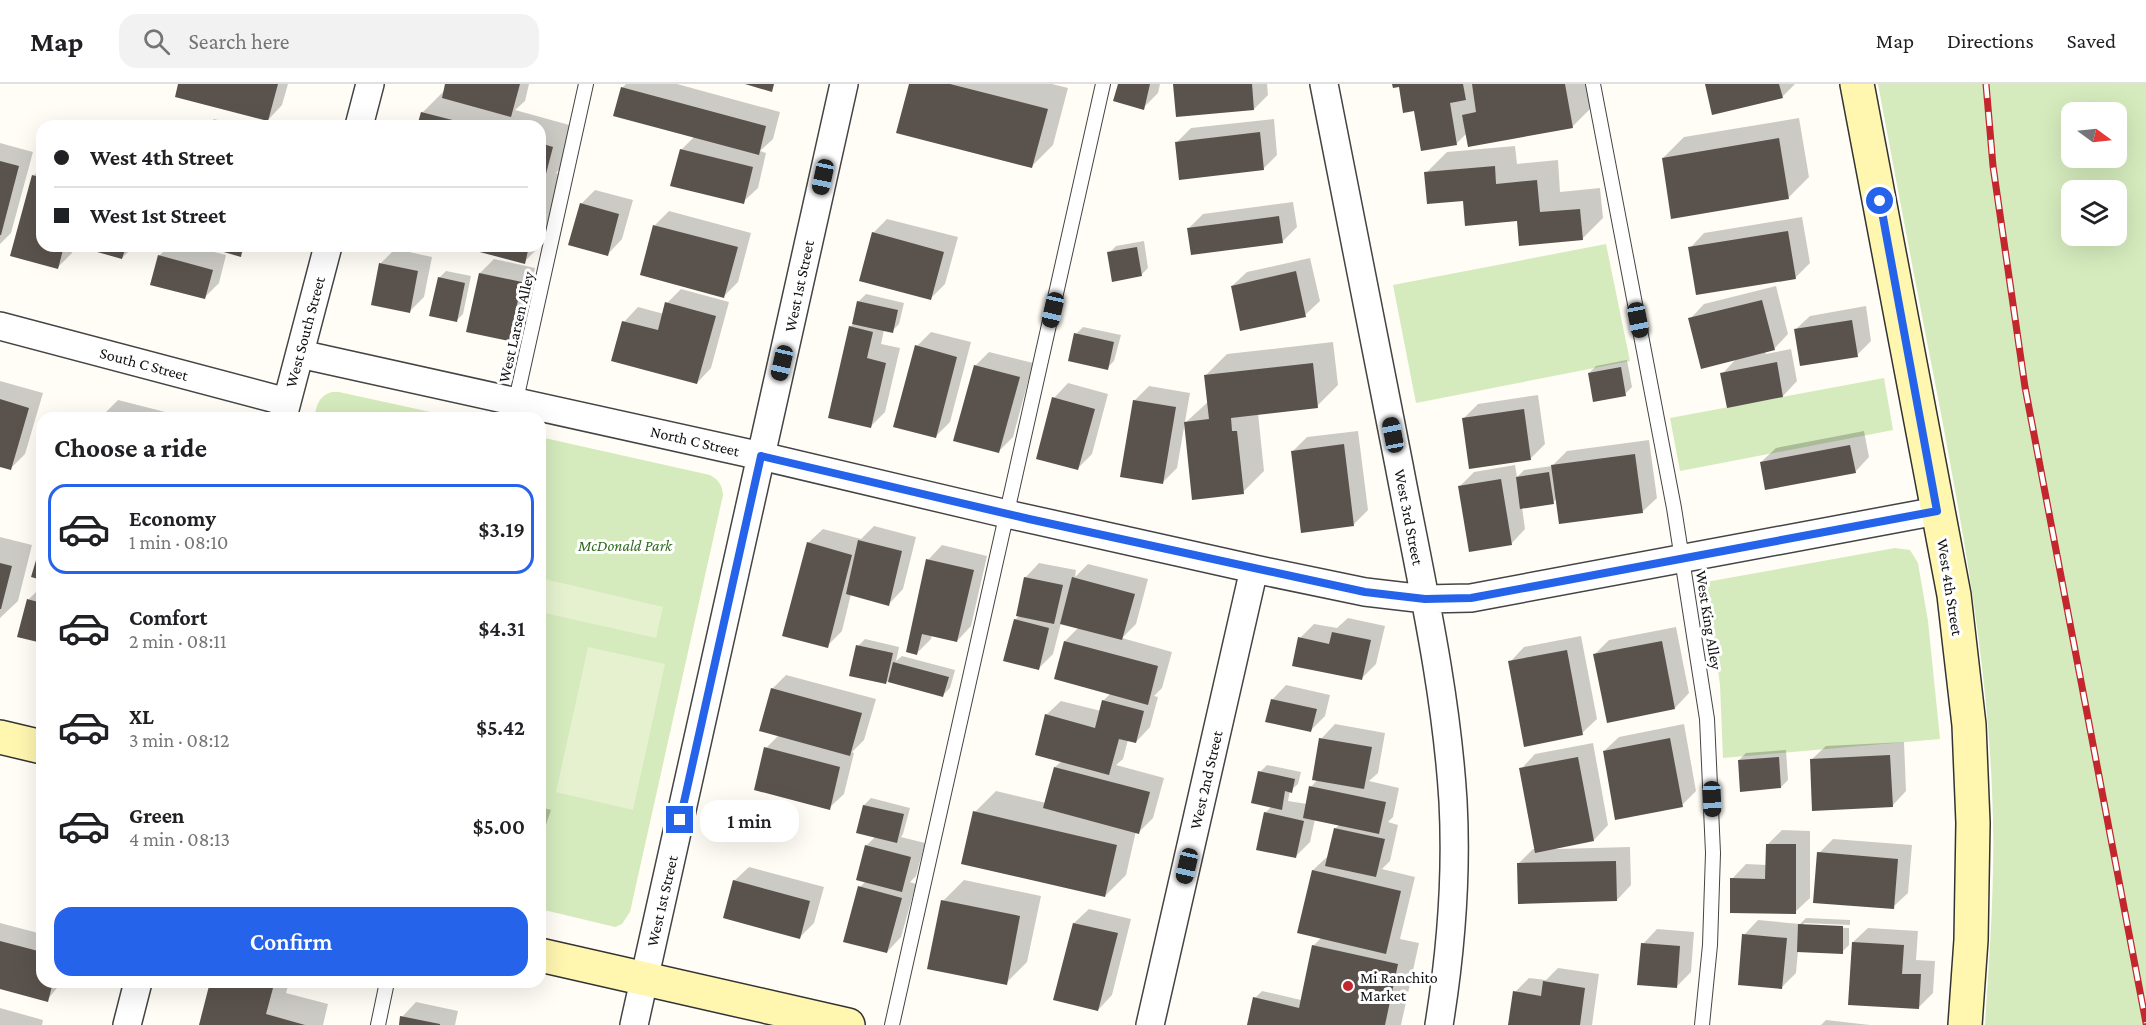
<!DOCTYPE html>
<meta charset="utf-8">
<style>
:root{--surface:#fff;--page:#f2f2f2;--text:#202124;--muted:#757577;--line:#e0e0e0;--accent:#2563eb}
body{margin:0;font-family:"Crimson Pro",serif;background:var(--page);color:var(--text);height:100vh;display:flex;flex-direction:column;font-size:22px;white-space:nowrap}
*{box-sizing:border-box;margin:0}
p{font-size:20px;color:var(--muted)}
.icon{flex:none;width:33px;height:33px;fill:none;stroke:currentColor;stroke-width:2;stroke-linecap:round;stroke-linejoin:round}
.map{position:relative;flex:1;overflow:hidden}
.sheet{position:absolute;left:36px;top:328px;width:510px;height:576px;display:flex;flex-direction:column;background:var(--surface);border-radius:18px;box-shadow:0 6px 24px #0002}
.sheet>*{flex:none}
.hud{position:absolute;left:36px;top:36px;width:510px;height:132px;border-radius:18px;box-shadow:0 6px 24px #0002;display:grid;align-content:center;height:132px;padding:0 18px;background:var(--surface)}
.needle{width:39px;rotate:105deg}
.buttons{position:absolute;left:2061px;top:18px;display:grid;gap:12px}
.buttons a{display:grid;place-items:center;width:66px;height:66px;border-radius:12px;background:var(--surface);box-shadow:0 6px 24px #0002;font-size:30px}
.end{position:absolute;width:27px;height:27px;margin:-14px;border:8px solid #2563eb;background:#fff;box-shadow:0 0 0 3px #fff}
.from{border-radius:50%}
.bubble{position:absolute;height:42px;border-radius:18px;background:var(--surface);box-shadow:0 6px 24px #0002;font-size:20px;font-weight:600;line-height:42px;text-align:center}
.car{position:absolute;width:18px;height:36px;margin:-18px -9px;border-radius:8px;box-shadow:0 0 4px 2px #0007;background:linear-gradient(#222 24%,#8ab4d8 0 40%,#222 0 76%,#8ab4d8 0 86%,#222 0)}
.hud b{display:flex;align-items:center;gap:21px;height:57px;font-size:22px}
.hud b+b{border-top:2px solid var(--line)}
.hud i{width:15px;height:15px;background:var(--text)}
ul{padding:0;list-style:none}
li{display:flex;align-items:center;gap:18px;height:90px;margin:0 12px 9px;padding:0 6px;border:3px solid transparent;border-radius:18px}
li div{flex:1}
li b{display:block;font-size:22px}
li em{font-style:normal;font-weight:600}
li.active{border-color:var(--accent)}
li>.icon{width:54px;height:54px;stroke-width:1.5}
h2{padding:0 18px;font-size:27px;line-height:72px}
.button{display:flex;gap:12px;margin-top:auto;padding:12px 18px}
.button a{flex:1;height:69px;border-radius:18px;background:var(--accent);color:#fff;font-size:24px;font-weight:600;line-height:69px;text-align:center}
header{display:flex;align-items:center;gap:36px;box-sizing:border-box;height:84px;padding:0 30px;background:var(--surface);border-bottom:2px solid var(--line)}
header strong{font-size:28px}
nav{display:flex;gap:33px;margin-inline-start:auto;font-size:21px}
.search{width:420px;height:54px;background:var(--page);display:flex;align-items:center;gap:15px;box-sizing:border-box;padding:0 21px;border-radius:18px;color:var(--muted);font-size:22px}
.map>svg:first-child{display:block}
.green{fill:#d5ebbd;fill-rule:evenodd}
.pitch{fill:#e6f2cf}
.shadow{fill:#0003}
.building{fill:#5a524d}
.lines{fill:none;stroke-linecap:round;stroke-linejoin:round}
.lane-casing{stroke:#444;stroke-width:16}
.street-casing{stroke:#444;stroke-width:30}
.secondary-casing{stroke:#333;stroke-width:36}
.lane{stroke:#fff;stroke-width:14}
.street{stroke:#fff;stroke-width:27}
.secondary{stroke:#fff6b0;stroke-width:33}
.rail-casing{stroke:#c4262e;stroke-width:7}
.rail{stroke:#fff;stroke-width:4.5;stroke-dasharray:14;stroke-linecap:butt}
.route{stroke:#2563eb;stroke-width:8}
.poi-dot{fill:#c4262e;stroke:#fff;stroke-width:2}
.labels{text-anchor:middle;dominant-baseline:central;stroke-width:6;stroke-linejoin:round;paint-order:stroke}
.street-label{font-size:16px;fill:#111;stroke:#fff}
.park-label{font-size:16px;font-style:italic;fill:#2f6b1f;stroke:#fff}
.poi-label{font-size:16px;fill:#111;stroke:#fff;text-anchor:start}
</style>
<header>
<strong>Map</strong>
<div class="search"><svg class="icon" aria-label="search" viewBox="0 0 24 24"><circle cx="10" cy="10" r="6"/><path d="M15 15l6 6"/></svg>Search here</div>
<nav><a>Map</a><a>Directions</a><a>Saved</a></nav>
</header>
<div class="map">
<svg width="2146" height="941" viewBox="0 0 2146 941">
<rect width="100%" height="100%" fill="#fffdf5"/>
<path class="green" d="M1878 0H2146V941H1985C1990 863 1996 785 1992 707 1987 576 1963 447 1939 319 1918 213 1898 106 1878 0ZM2116 28V74H2072V28ZM2072 106H2116V152H2072Z
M1606 160 1630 277 1416 319 1393 201Z
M1884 294 1893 346 1680 387 1670 334Z
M332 308H339L458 334H314C317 322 318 312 332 308Z
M540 353 710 391C719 396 722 401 723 411L630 828 622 840 615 843 540 825Z
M1895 464 1910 466 1918 479 1928 537 1940 655 1723 674 1720 601 1706 498Z"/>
<path class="pitch" d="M540 494 663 523 656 554 540 528Z
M588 563 665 580 633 726 556 708Z"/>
<path class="shadow" d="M180 0H288L282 21 268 36Z
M447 0H529L525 17 515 26 573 42 562 83 556 89 562 91 545 157 524 178 460 162H540V42H419L423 28 444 7Z
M626 0H677L780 28 773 55 760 67 766 69 758 104 743 118 681 66 694 53 622 4Z
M910 0H1052L1068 4 1053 61 1032 82Z
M1119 0H1160L1158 9 1143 24Z
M1174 0H1267L1268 11 1254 25Z
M1394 0H1589L1593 22 1572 43 1467 49 1456 60 1416 25 1400 1Z
M1706 0H1795L1782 13Z
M1799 34 1809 93 1788 114 1663 74 1684 53Z
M214 35 239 42H207Z
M1274 35 1277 71 1263 85 1177 58 1191 44Z
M0 59 33 68 11 149 0 160Z
M1515 62 1517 80 1558 76 1560 108 1600 104 1603 134 1582 155 1518 136 1465 115 1426 89 1447 68Z
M42 83V162H74L72 169 58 183 12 171 33 92Z
M595 106 633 116 622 155 608 170 581 120Z
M1293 118 1297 143 1282 158 1189 144 1203 130Z
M669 127 751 149 738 198 724 212 655 141Z
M1802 133 1810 179 1795 194 1690 164 1704 149Z
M887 135 958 153 945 200 931 214 873 149Z
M1144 157 1148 184 1141 191 1109 169 1116 162Z
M79 162H134L122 174Z
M169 162H191L226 171 219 199 204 214 159 172Z
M206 162H249L240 171Z
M395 165 432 173 424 213 410 227 380 180Z
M1310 174 1320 217 1305 231 1232 202 1247 188Z
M494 175 535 184 523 241 508 255 480 189Z
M446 187 471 192 463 230 456 237 439 194Z
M1776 202 1788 250 1774 265 1765 267 1766 270 1791 265 1797 297 1783 312 1722 290 1737 274 1690 235 1704 220Z
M681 205 729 218 711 284 697 299 624 238 638 223 664 230 667 219Z
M866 210 904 219 899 240 892 247 884 246 881 260 900 264 885 328 871 342 850 243 853 240 859 217Z
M1866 222 1871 257 1857 271 1795 246 1810 232Z
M1083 243 1121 251 1114 277 1107 284 1076 250Z
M931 248 971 258 950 338 935 353 917 262Z
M1333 258 1338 301 1317 322 1258 329 1264 387 1243 408 1185 339 1209 317 1206 291 1227 270Z
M989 268 1033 279 1013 353 999 367 975 282Z
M1627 276 1632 303 1625 310 1589 289 1596 282Z
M0 297 43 309 25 370 11 384 0 381Z
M1068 299 1108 310 1092 370 1078 384 1054 314Z
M1149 302 1190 309 1177 384 1163 398 1134 317Z
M1538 311 1545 360 1530 375 1464 334 1478 320Z
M118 316 189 334H103L104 330Z
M1358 347 1368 426 1353 441 1293 367 1307 353Z
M1864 347 1869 373 1855 388 1761 378 1776 364Z
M1649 356 1657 414 1642 428 1557 414 1553 418 1522 423 1525 445 1511 460 1460 402 1474 388 1515 381 1517 393 1524 386 1552 382 1567 367Z
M874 442 916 453 903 505 889 520 851 510 842 547 827 562 808 459 823 445 861 455Z
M0 453 32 461 18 517 0 534Z
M942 461 987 472 971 542 957 557 932 551 931 555 917 569 928 476Z
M1039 479 1076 486 1075 493 1088 480 1148 495 1136 540 1122 554 1172 568 1162 604 1154 612 1158 613 1150 643 1136 658 1128 656 1123 675 1116 681 1164 694 1153 734 1139 748 1136 747 1126 791 1105 812 975 728 996 707 1046 719 1055 683 1062 677 1046 631 1061 617 1101 627 1103 617 1111 609 1065 557 1079 543 1061 539 1053 570 1039 584 1015 536 1020 531 1025 494Z
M42 502V558L28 516Z
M1348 534 1385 542 1376 580 1362 594 1300 554 1314 540 1337 544Z
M1676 543 1689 609 1675 624 1594 571 1609 556Z
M1581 552 1597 635 1582 649 1510 578 1524 563Z
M865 555 899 563 896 577 902 572 955 586 950 604 943 611 888 597 886 599 858 562Z
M786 591 876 615 864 656 852 668 854 669 844 710 829 724 766 664 779 651 772 605Z
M1286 601 1330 611 1325 632 1311 646 1272 616Z
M1335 640 1385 649 1378 689 1369 697 1399 704 1393 733 1388 738 1398 741 1390 777 1382 785 1415 793 1400 855 1419 859 1401 941H1249L1255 914 1262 907 1301 916 1313 862 1322 853 1313 786 1328 772 1335 745 1340 740 1315 735 1310 758 1296 772 1265 729 1272 722 1260 688 1267 681 1301 688 1298 700 1290 707 1288 717 1307 720 1311 703 1318 695 1321 655Z
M1684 640 1696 707 1682 721 1604 667 1619 653Z
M1904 658 1906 707 1892 722 1811 676 1826 662Z
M1593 659 1608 741 1594 756 1556 763V765L1630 763 1631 801 1617 816 1518 780 1533 765H1536L1521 685 1535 670Z
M1786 666 1788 696 1781 703 1739 676 1746 669Z
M871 714 910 724 903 750 901 753 925 759 916 792 910 798 916 800 901 853 887 868 860 803 866 797V762L876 752 858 748 864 721Z
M540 723 551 726 540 759Z
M1782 746 1810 747V814L1795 828 1732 795 1746 780 1767 781V761Z
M1833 755 1912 761 1908 809 1893 823 1819 769Z
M749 783 824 803 814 839 800 853 734 797Z
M964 796 1041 812 1027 878 1006 899 943 817Z
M1089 825 1131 835 1112 911 1098 926 1074 839Z
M1806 834 1850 836V841L1804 839V842L1849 844V861L1842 868 1798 867 1796 889 1782 903 1744 851 1758 836 1800 840Z
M0 839 42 850V898H62L47 916 0 903Z
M1868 844 1918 847 1916 876 1935 877 1933 909 1918 924 1853 858Z
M1657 845 1694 848 1691 888 1676 903 1643 860Z
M1558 884 1599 890 1592 941H1509L1515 908 1529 894 1546 896Z
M212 898H289L286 909 328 920 323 941H201Z
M416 918 458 927 455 941H400L402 933Z
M0 924 43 936 42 941H0Z
M1826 936 1870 941H1821Z"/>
<path class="building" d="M178 0H278L268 37 175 13Z
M445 0H520L511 33 442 14Z
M745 0H774L772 8Z
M909 0H950L1048 25 1032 84 896 49Z
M1118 0H1150L1144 26 1113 17Z
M1173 0H1252L1254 26 1176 33Z
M1392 0H1463L1466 16 1450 19 1457 61 1421 67 1414 27 1403 29 1399 3 1393 4Z
M1472 0H1565L1573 44 1468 63 1462 31 1476 28Z
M1705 0H1779L1783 14 1712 31Z
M621 3 766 42 759 71 613 32Z
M421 28 472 41V42H417Z
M1260 48 1264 86 1179 96 1175 58Z
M1779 54 1789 115 1671 135 1662 74Z
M540 59 553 63 541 109H540Z
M680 65 753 83 744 120 670 102Z
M0 77 19 82 1 151H0Z
M1495 82 1496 100 1537 96 1540 128 1580 125 1583 156 1519 162 1517 137 1465 142 1463 117 1427 120 1424 88Z
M32 91 42 94V162H64L58 185 10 172Z
M580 119 619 130 608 172 568 161Z
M1279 132 1283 159 1191 171 1187 144Z
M653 141 738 163 724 214 640 191Z
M1788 147 1796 195 1696 211 1688 163Z
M872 148 944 168 931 216 859 197Z
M76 162H126L122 175Z
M203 162H243L241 173Z
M457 162H529L525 180Z
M1137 163 1142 192 1112 198 1107 168Z
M158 171 213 186 205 215 150 201Z
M379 179 418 187 410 229 371 221Z
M1296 187 1306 233 1240 247 1231 202Z
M479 189 522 198 509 257 466 248Z
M438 193 465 199 457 238 429 232Z
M1762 216 1775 266 1701 285 1688 234Z
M857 217 898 226 893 249 852 240Z
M665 218 716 232 697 300 611 277 622 237 658 246Z
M1852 236 1858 273 1800 282 1794 245Z
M849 242 873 248 867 274 886 279 871 344 828 334Z
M1074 249 1114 258 1108 286 1068 277Z
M915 261 957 273 936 354 893 343Z
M1777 278 1783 313 1727 324 1720 289Z
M1313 279 1318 324 1231 334 1232 347H1237L1244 410 1192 416 1184 338 1209 335 1204 291Z
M974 281 1020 293 999 369 953 357Z
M1621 283 1626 312 1593 318 1588 289Z
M1052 313 1095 325 1078 386 1036 375Z
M0 315 29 324 11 386 0 383Z
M1133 316 1176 323 1163 400 1120 393Z
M1524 325 1531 376 1469 385 1462 334Z
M103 329 120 334H101Z
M1344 360 1354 442 1301 449 1291 367Z
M1850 361 1856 389 1765 406 1760 378Z
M1635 370 1643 429 1559 440 1551 381Z
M1549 388 1554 420 1520 425 1516 393Z
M1501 395 1512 461 1469 468 1458 402Z
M42 456V496L31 493Z
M858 456 902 467 889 522 846 510Z
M807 458 852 471 828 564 782 552Z
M926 475 974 486 957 558 922 550 917 571 906 568Z
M0 479 12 482 1 525H0Z
M1024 493 1063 501 1054 540 1016 532Z
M1072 493 1135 510 1122 556 1060 540Z
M27 515 42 519V559L17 553Z
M1014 535 1049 544 1039 586 1003 577Z
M1332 548 1371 556 1362 596 1292 582 1298 553 1329 560Z
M1064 557 1158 582 1148 621 1054 595Z
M1662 557 1675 625 1607 639 1593 570Z
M856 561 893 569 886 600 849 592Z
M1567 566 1583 651 1524 663 1508 577Z
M893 578 949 593 943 613 888 598Z
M771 604 862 629 850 672 759 647Z
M1271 615 1317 625 1311 648 1265 638Z
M1102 616 1144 627 1136 659 1119 655 1109 691 1035 671 1045 630 1095 644Z
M1319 654 1372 663 1364 705 1312 696Z
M1670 654 1683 723 1615 736 1603 667Z
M764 663 840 683 830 726 754 706Z
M1890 671 1893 723 1812 727 1810 675Z
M1578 673 1594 757 1535 769 1519 684Z
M1779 673 1781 704 1740 708 1738 676Z
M1054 683 1150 708 1139 750 1043 724Z
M1258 687 1295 695 1292 709 1285 707 1282 726 1251 719Z
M1309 702 1386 718 1379 750 1303 734Z
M863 721 904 730 897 759 856 749Z
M973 727 1117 761 1105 813 961 780Z
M1264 728 1304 737 1296 774 1256 766Z
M540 732 545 733 540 747Z
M1334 744 1385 755 1376 793 1325 782Z
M1766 760H1796V830L1730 829V794L1765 795Z
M865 761 911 773 902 808 856 796Z
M1817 768 1898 775 1894 825 1813 819Z
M1616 777 1617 817 1518 820 1517 779Z
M1312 786 1401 807 1386 870 1297 849Z
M733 796 810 817 800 855 723 834Z
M858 802 902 814 887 869 843 858Z
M941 816 1020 832 1007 901 927 885Z
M1073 839 1118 849 1098 927 1053 916Z
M1798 840 1843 842V870L1797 868Z
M1742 850 1787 854 1782 905 1738 901Z
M0 857 42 868V898H53L48 918 0 905Z
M1852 858 1904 861 1902 890H1921L1919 925 1848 921Z
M1641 859 1680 862 1677 904 1637 901Z
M1312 861 1398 880 1385 941H1247L1253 913 1299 924Z
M1543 897 1585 904 1580 941H1508L1513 907 1541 912Z
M210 898H253L273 904 266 930 305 941H199Z
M400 932 440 940V941H399Z"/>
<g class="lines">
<g class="lane-casing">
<path id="lane" d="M1593 0 1674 424 1707 635 1713 769 1710 861 1702 941
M516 316 586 0
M378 941 387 898
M892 941 1103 0"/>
</g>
<g class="street-casing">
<path id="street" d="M1324 0C1349 127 1374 254 1399 381 1420 492 1446 603 1453 717 1457 792 1451 867 1439 941
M359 42 370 0
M0 242 287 318
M300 270 761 372 1007 430 1254 485 1365 508 1425 515 1471 514 1937 427
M283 333 328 162
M127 941 138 898
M634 941 844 0
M1150 941 1254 485"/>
</g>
<g class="secondary-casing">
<path id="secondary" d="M1857 0 1954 511 1969 641 1973 739 1971 856 1965 941
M0 653 42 663
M540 871 848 941"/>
</g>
<use href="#lane" class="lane"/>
<use href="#street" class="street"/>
<use href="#secondary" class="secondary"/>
<g class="rail-casing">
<path id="rail" d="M1986 0 1993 82 2025 303 2146 939"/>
</g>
<use href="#rail" class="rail"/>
</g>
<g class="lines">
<path class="route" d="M680 736 761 372 1029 435 1365 508 1425 515 1471 514 1937 427 1880 117"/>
</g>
<circle class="poi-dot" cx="1348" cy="902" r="6"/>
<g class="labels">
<g class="street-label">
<text transform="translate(799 202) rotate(-78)">West 1st Street</text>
<text transform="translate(516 243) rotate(-77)">West Larsen Alley</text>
<text transform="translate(305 248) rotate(-75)">West South Street</text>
<text transform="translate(144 280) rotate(15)">South C Street</text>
<text transform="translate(695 357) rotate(13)">North C Street</text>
<text transform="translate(1409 433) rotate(79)">West 3rd Street</text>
<text transform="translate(1950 503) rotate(81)">West 4th Street</text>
<text transform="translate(1709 536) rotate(81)">West King Alley</text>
<text transform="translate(1206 696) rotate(-77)">West 2nd Street</text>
<text transform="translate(662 817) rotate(-77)">West 1st Street</text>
</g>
<g class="park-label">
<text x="625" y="461">McDonald Park</text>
</g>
<g class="poi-label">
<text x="1360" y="893">Mi Ranchito<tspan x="1360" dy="18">Market</tspan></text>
</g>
</g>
</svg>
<div class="buttons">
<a><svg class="needle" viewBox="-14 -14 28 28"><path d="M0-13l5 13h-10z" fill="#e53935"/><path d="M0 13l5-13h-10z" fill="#757577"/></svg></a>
<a><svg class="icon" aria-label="layers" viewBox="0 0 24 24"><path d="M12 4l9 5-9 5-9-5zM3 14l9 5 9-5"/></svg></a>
</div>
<i class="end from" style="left:1880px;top:117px"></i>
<i class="end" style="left:680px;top:736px"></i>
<div class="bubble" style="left:700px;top:716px;width:99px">1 min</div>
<i class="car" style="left:823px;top:93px;rotate:192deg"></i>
<i class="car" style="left:1053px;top:226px;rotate:193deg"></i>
<i class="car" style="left:1638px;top:236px;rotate:169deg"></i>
<i class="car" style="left:782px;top:279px;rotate:193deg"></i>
<i class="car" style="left:1393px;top:351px;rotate:349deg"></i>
<i class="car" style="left:1712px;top:715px;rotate:178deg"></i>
<i class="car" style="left:1187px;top:782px;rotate:193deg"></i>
<div class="hud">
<b><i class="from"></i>West 4th Street</b>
<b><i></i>West 1st Street</b>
</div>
<section class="sheet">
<h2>Choose a ride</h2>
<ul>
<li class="active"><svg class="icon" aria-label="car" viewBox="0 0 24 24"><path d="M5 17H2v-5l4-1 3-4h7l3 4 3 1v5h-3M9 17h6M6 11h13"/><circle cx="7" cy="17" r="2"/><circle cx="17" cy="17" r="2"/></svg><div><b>Economy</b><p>1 min · 08:10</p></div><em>$3.19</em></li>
<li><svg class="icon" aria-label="car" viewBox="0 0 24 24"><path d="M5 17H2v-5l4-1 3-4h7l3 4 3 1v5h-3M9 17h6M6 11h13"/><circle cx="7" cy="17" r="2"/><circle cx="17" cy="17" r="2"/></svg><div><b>Comfort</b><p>2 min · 08:11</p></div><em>$4.31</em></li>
<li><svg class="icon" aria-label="car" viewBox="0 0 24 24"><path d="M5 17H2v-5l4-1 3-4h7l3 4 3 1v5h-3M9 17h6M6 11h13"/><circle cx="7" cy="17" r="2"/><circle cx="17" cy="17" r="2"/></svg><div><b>XL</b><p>3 min · 08:12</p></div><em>$5.42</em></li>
<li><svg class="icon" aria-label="car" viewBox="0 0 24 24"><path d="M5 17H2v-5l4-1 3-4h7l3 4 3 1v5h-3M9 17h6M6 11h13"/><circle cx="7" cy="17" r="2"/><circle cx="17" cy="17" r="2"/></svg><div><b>Green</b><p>4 min · 08:13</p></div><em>$5.00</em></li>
</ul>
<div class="button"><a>Confirm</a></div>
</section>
</div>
